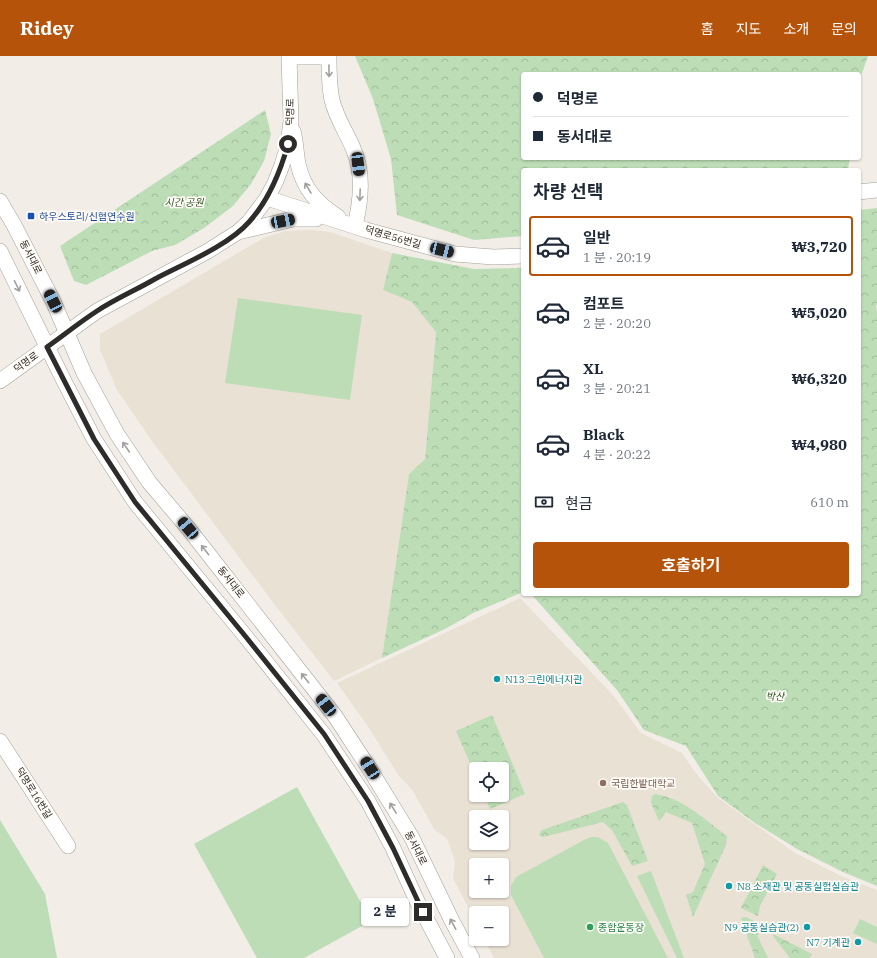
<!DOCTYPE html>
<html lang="ko">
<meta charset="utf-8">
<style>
:root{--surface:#fff;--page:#f2f2f3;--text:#1f2937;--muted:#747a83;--line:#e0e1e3;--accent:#b45309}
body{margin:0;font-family:"IBM Plex Serif","Noto Sans KR",serif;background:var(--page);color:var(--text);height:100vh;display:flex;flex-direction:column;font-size:15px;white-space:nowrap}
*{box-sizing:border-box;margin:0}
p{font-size:13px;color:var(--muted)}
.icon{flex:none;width:22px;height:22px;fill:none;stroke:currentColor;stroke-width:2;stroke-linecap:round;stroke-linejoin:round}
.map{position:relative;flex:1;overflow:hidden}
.side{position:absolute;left:521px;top:112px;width:340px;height:428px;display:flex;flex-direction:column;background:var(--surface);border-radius:4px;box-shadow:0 1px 3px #0004}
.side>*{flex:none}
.top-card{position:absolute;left:521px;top:16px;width:340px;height:88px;border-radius:4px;box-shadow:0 1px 3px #0004;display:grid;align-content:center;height:88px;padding:0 12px;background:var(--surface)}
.controls{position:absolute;left:469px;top:706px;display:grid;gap:8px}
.controls a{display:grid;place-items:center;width:40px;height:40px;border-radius:4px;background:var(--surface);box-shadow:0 1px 3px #0004;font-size:20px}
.end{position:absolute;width:18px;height:18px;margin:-9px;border:5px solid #2e2c2a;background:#fff;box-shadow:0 0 0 2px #fff}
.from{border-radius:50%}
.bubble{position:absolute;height:28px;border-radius:4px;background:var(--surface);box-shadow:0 1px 3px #0004;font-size:13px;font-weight:700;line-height:28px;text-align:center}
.car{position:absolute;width:12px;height:24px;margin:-12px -6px;border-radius:5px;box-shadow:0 0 3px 1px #0007;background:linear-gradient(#222 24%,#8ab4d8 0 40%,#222 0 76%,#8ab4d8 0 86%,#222 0)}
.top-card b{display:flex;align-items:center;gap:14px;height:38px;font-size:15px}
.top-card b+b{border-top:1px solid var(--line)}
.top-card i{width:10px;height:10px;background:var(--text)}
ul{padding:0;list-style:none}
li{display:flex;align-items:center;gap:12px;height:60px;margin:0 8px 6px;padding:0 4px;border:2px solid transparent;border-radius:4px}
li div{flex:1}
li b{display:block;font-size:15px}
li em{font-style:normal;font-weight:700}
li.current{border-color:var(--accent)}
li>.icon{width:36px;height:36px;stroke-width:1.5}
h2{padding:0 12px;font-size:18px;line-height:48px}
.pay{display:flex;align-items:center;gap:10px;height:44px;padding:0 12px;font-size:15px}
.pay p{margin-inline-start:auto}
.primary-button{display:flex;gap:8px;margin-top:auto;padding:8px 12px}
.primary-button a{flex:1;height:46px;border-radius:4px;background:var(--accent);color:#fff;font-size:16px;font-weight:700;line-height:46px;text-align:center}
header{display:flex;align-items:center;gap:24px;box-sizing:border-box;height:56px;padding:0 20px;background:var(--accent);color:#fff}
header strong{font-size:19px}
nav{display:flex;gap:22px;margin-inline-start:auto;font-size:14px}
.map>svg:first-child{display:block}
.built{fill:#e9e1d4;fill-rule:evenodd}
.grass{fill:#bcddb5}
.forest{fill:url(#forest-crowns)}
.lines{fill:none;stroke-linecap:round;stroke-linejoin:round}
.minor-casing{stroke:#a4a099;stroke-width:16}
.minor{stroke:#fff;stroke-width:15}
.oneway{stroke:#a1a09f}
.route{stroke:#2e2c2a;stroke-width:5}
.transit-dot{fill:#1a4fb4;stroke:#fffbf6;stroke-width:1.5}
.culture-dot{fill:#0f9aa8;stroke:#fffbf6;stroke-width:1.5}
.education-dot{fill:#8d6e63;stroke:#fffbf6;stroke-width:1.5}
.leisure-dot{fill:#2e9e5b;stroke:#fffbf6;stroke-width:1.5}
.labels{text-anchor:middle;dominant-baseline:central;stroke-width:3.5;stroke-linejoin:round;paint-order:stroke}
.street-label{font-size:10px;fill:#2e2c2a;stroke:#fffbf6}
.park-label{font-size:10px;font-style:italic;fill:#28521e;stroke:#fffbf6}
.transit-label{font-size:10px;fill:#164399;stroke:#fffbf6;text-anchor:start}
.culture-label{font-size:10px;fill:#0d838f;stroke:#fffbf6;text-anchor:start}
.education-label{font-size:10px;fill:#785e54;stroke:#fffbf6;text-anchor:start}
.leisure-label{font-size:10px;fill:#27864d;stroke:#fffbf6;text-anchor:start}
</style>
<header>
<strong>Ridey</strong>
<nav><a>홈</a><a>지도</a><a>소개</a><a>문의</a></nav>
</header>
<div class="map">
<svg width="877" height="902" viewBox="0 0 877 902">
<defs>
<pattern id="forest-crowns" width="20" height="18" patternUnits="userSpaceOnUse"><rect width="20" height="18" fill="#bcddb5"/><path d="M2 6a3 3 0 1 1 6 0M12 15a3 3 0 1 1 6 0" fill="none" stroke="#a2be9c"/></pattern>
</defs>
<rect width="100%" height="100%" fill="#f2eee7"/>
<path class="built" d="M312 174 330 176 392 197 383 234 412 246 436 275 425 403 409 418 382 602 334 625 278 553 152 385 117 334 100 294V278L248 191 266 181 286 175Z
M520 542 613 639 641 677 682 697 695 716 717 741 795 797 841 820 877 834V902H494L484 883H502V857H476V867L453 822 455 805 447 783 434 773 413 735 399 720 369 672 337 627ZM476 713H502V739H476ZM476 761H502V787H476ZM476 809H502V835H476Z"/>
<path class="grass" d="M238 242 362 259 350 344 225 327Z
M297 731 371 865 304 902H257L194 788Z
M0 764 45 838 57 902H0Z
M592 781H598L608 787 668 902H544L511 839V830L516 821 586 783Z
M651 815 684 902H677L637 820Z
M860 863 877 871V888L853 877Z"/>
<path class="forest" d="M355 0H868L859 26V18H523V102H850L848 113 844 114H523V180L474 184 397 159 391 103 373 43Z
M265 54 271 78 264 105 251 128 233 150 204 172 175 189 152 195 86 229 74 225 60 190Z
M877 152V249L876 250 877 256V830L843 816 797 793 755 767 718 740 686 690 644 674 617 634 531 538H859V154Z
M392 197 474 213 523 212V536L473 557 447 572 382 602 409 418 425 403 436 276 412 246 383 234Z
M492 659 525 738 490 753 484 739H502V713H476V721L456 675Z
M655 738C683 742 705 764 727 780L726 789 693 861 686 839 693 836 705 808 692 767 666 756 659 765 651 747 652 740Z
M623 746 627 749 648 805 632 810 612 774 603 766 543 781 539 779 540 776 542 774Z
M763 809 777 818 760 850 758 860 741 852Z
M746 861 756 866 758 881 768 902H755L741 862Z
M773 878 812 898 810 902H790L773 880Z"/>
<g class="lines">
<g class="minor-casing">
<path id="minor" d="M289 1H329C329 15 329 30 332 44 336 61 346 76 353 92 364 117 361 144 355 170
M293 75C296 86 296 97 298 108 304 134 317 147 338 161
M859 136 877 134
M267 142 366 174 455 198 493 201 523 200
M0 145 14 169 53 245 84 317 117 378 149 426 188 472 335 660 369 712 412 782 452 865 472 902
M238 176 293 163H316
M0 195 65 327 94 383 135 446 246 581 324 679 368 745 393 792 417 845 447 902
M0 325 97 255 208 195 238 176 249 166 267 142 275 127 282 109 288 89 291 65 289 0
M0 685 68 790"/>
</g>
<use href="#minor" class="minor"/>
</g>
<defs><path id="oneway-shaft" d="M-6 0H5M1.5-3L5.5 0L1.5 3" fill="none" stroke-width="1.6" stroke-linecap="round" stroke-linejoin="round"/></defs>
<g class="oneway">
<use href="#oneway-shaft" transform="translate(329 15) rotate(89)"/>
<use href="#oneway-shaft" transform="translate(308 132) rotate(-121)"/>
<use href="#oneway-shaft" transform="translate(360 139) rotate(92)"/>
<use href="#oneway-shaft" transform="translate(17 230) rotate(64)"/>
<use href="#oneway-shaft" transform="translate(126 391) rotate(-124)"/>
<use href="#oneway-shaft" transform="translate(205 494) rotate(-128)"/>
<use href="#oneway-shaft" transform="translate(305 622) rotate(-128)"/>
<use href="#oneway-shaft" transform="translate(393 752) rotate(-122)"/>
<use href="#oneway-shaft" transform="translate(453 868) rotate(-118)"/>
</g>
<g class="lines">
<path class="route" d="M288 88C280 117 269 144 249 166 228 190 183 208 155 223 136 234 115 243 97 255 80 266 64 279 47 291L94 383 135 446 246 581 324 678 368 745 393 792 423 856"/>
</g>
<rect class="transit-dot" x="27" y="156" width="8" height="8" rx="2"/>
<g class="culture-dot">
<circle cx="497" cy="623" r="4"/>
<circle cx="729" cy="830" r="4"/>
<circle cx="807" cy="871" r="4"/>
<circle cx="858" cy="886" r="4"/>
</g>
<circle class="education-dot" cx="603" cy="727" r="4"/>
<circle class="leisure-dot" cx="590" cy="871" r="4"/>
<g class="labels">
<g class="street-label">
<text transform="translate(290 56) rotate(-89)">덕명로</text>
<text transform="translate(393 181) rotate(16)">덕명로56번길</text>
<text transform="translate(31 201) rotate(63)">동서대로</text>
<text transform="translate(26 306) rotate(-36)">덕명로</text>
<text transform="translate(231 526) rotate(52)">동서대로</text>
<text transform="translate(34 737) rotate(58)">덕명로16번길</text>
<text transform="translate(416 792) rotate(63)">동서대로</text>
</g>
<g class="park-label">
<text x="184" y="146">시간 공원</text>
<text x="775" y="640">박산</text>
</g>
<g class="transit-label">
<text x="39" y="160">하우스토리/신협연수원</text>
</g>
<g class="culture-label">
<text x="505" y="623">N13 그린에너지관</text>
<text x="737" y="830">N8 소재관 및 공동실험실습관</text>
<text x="799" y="871" text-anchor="end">N9 공동실습관(2)</text>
<text x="850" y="886" text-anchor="end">N7 기계관</text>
</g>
<g class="education-label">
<text x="611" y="727">국립한밭대학교</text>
</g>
<g class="leisure-label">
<text x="598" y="871">종합운동장</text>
</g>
</g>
</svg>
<div class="controls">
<a><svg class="icon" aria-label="locate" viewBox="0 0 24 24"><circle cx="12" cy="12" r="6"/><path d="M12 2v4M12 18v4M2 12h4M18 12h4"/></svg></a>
<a><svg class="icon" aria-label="layers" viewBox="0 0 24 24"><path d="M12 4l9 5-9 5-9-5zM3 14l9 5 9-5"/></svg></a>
<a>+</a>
<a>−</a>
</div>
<i class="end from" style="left:288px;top:88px"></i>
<i class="end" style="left:423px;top:856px"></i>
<div class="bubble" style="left:361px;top:842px;width:48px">2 분</div>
<i class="car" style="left:358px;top:108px;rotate:173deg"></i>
<i class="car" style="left:283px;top:165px;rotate:79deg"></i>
<i class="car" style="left:442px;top:194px;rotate:104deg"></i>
<i class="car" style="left:53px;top:245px;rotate:333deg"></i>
<i class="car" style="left:188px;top:472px;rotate:320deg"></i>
<i class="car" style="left:326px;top:649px;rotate:322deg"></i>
<i class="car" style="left:370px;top:712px;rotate:327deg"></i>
<div class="top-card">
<b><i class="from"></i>덕명로</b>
<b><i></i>동서대로</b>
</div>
<section class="side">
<h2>차량 선택</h2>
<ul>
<li class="current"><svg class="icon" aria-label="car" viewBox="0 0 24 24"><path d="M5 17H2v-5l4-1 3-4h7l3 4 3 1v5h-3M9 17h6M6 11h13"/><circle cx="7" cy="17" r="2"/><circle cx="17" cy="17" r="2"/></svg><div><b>일반</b><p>1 분 · 20:19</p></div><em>₩3,720</em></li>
<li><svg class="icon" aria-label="car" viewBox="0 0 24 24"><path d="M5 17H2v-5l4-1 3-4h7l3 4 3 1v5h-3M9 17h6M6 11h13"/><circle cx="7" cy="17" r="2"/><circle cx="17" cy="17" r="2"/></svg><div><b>컴포트</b><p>2 분 · 20:20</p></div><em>₩5,020</em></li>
<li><svg class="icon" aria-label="car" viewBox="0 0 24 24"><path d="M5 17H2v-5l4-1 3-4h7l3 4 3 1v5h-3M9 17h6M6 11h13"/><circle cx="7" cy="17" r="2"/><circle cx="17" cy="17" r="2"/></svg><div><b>XL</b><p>3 분 · 20:21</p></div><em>₩6,320</em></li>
<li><svg class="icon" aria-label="car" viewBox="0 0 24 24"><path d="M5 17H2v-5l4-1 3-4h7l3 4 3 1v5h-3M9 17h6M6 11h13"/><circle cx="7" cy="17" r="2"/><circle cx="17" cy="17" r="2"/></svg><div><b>Black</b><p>4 분 · 20:22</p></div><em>₩4,980</em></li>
</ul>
<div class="pay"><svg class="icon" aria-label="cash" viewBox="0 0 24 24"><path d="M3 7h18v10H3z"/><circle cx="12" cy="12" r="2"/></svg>현금<p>610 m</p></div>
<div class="primary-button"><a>호출하기</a></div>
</section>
</div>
